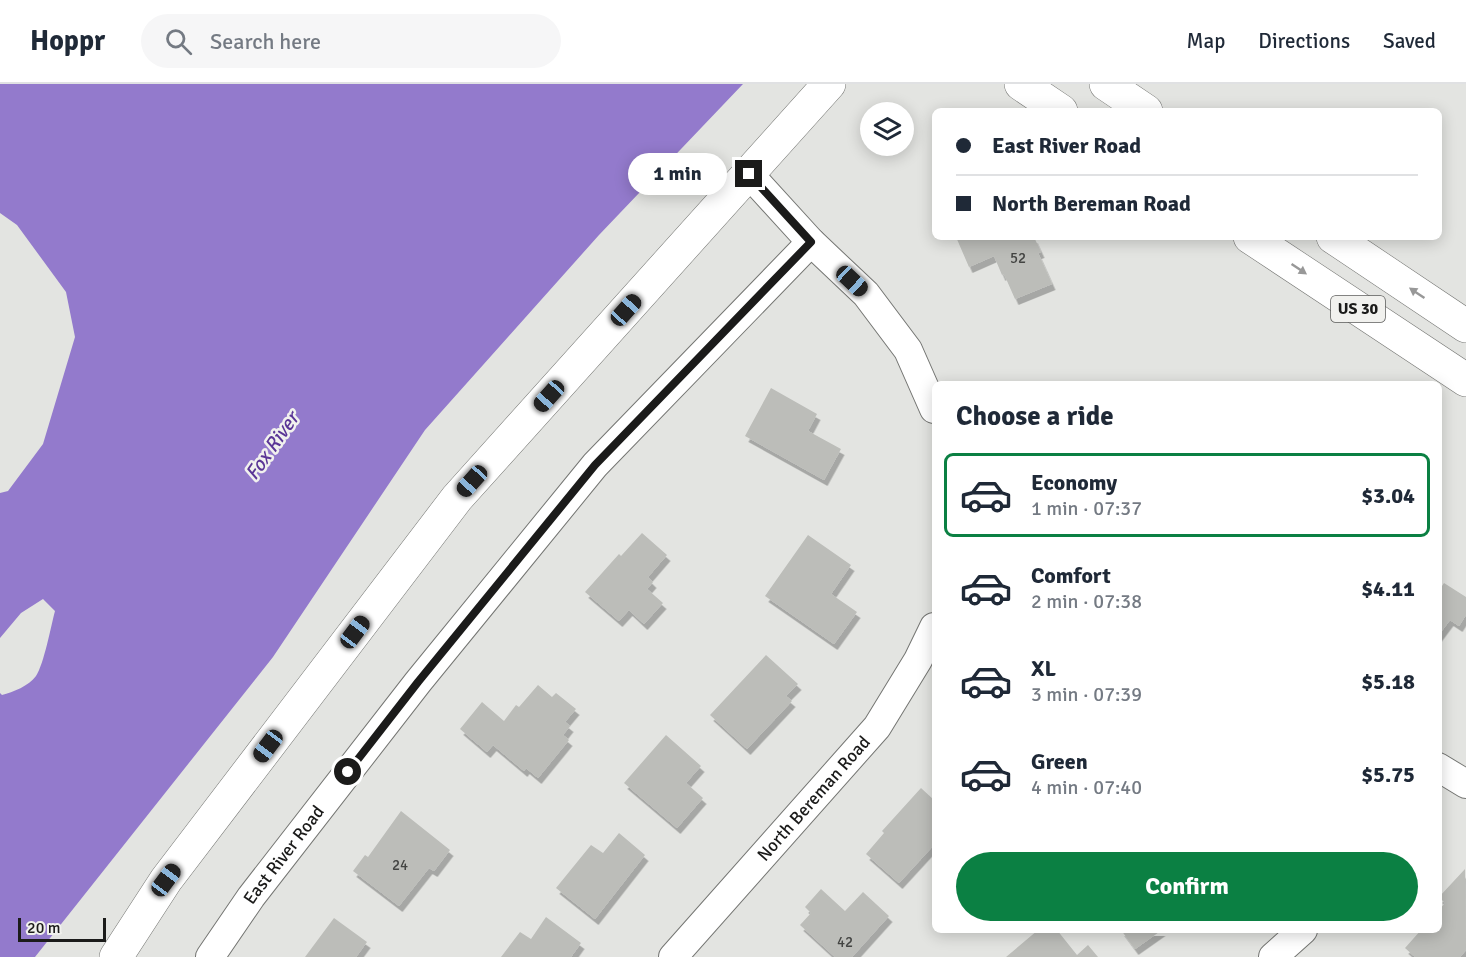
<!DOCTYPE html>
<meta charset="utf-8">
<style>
:root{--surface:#fff;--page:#f6f6f7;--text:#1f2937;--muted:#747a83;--line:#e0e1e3;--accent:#0b8043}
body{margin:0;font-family:Signika,sans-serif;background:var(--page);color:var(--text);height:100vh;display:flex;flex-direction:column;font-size:22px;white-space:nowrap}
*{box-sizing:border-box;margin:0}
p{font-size:20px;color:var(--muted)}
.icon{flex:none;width:33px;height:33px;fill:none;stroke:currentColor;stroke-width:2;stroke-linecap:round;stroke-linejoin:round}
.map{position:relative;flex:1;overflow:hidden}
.side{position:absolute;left:932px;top:297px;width:510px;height:552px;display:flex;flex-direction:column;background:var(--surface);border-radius:9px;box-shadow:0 3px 15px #0003}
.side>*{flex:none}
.hud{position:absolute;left:932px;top:24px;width:510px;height:132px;border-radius:9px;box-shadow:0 3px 15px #0003;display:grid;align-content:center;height:132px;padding:0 24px;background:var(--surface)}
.tools{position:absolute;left:860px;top:18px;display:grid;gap:12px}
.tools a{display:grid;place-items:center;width:54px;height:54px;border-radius:50%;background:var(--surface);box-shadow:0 3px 15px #0003;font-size:30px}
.scale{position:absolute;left:18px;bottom:15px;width:88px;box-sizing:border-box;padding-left:6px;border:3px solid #1b1b1a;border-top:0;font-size:16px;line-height:21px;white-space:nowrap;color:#1b1b1a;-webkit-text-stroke:4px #f1f1ee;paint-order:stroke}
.end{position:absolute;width:27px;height:27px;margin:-14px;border:8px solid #1b1b1a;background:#fff;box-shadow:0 0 0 3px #fff}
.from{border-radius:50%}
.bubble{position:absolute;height:42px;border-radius:21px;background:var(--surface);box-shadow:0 3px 15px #0003;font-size:20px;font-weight:800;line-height:42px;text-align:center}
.car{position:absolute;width:18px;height:36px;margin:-18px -9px;border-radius:8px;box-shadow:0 0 4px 2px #0007;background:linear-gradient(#222 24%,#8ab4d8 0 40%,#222 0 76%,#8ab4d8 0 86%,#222 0)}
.hud b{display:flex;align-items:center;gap:21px;height:57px;font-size:22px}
.hud b+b{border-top:2px solid var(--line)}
.hud i{width:15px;height:15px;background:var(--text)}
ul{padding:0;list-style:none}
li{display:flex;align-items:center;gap:18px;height:84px;margin:0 12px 9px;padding:0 12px;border:3px solid transparent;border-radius:9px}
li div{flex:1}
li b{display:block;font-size:22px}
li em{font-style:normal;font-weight:800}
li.on{border-color:var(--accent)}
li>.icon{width:54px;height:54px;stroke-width:1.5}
h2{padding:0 24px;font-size:27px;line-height:72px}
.cta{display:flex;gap:12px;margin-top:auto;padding:12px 24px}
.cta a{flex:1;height:69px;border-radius:36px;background:var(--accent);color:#fff;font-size:24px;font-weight:800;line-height:69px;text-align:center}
header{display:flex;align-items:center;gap:36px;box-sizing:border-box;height:84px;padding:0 30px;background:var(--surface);border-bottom:2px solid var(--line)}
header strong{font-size:28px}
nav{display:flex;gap:33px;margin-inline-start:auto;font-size:21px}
.search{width:420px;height:54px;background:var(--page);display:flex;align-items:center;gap:15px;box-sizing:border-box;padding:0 21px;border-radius:33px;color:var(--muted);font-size:22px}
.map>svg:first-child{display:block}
.water{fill:#937acc}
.building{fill:#bcbdb9;filter:url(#shadow)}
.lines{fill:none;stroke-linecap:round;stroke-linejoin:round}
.minor-casing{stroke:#747572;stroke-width:30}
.tertiary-casing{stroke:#747572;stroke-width:34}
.primary-casing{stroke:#747572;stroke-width:34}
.minor{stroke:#fff;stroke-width:28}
.tertiary{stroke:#fff;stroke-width:33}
.primary{stroke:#fff;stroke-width:33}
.oneway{fill:#989898}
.route{stroke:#1b1b1a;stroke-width:8}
.labels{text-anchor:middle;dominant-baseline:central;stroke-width:5;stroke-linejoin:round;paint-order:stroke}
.number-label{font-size:15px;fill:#434442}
.shield{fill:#f1f1ee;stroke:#5b5b5a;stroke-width:1.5}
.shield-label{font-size:16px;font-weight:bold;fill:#1b1b1a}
.street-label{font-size:18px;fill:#1b1b1a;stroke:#f1f1ee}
.water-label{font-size:20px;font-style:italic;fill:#5a3596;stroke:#f1f1ee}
</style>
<header>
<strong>Hoppr</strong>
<div class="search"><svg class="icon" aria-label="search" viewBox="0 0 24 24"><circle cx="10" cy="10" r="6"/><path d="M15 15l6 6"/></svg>Search here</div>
<nav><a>Map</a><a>Directions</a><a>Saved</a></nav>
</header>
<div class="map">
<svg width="1466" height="873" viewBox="0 0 1466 873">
<defs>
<filter id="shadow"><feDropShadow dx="3.5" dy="6" stdDeviation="0" flood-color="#0004"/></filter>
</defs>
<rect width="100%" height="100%" fill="#e3e4e1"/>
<path class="water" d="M0 0H743L599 151 425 346 273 573 35 873H0V609L2 611C13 608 29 602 36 592 44 580 51 542 55 527L43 515 21 529 0 554V409L8 407 43 360 75 253 66 208 17 141 0 129Z"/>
<path class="building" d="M956 153H1034L1041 168 1038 169 1052 200 1015 215 1004 190 1002 191 994 172 969 183Z
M771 304 817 330 808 347 841 365 824 396 745 352Z
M642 449 667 471 648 493 653 498 647 505 663 519 644 540 629 526 619 537 585 508 619 470 621 472Z
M808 451 851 481 831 510 857 528 834 560 765 512Z
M1444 499 1466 513V531L1459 542 1450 536 1438 552V508Z
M766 571 798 600 786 612 792 617 747 665 710 631Z
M538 601 552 613 556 609 576 625 565 638 570 642 563 651 569 656 538 694 526 684 524 687 493 661 487 668 460 645 482 618 504 637 516 621 519 623Z
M666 651 701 682 686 699 703 714 677 744 624 699Z
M921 704 934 716V763L933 762 899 799 866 770 884 749 882 747Z
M401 727 450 766 434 787 429 784 399 822 353 787 365 771 368 773Z
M619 749 645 771 595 835 556 804 591 761 603 769Z
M1465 785 1466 866 1460 873H1415L1405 864 1421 846H1438V827L1445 819 1439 813Z
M821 805 845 827 863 808 889 832 852 873H835L800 841 811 829 805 823Z
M546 833 581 859 571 873H501L520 848 531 855Z
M334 834 367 858 356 873H305Z
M1038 846H1057L1077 871 1088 861 1098 873H1006Z
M1121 846H1162L1135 865Z"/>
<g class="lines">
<g class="minor-casing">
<g id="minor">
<path d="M749 90 811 158 866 210 908 266 934 325"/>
<path d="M1438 683 1466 700"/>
<path id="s1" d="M210 873 251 813 418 598 595 381 811 158"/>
<path id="s2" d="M673 873 877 643 918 576 934 543"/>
<path d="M1273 873 1303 846"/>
</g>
</g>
<g class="tertiary-casing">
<path id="tertiary" d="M116 873 166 796 457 414 829 0"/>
</g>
<g class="primary-casing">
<path id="primary" d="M1021 0 1061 27
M1106 0 1146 27
M1250 153 1466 296
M1333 153 1466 242"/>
</g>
<use href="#minor" class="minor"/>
<use href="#tertiary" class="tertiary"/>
<use href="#primary" class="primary"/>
</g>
<defs><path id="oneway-solid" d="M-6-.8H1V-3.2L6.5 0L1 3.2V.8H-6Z" transform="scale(1.5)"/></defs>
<g class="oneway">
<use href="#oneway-solid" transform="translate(1299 185) rotate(34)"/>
<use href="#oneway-solid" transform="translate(1417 209) rotate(-146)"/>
</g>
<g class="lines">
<path class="route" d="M348 688 418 598 595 381 811 158 749 90"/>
</g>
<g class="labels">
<g class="number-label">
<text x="1018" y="174">52</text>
<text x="400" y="781">24</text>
<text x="845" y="858">42</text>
</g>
<rect class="shield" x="1331" y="212" width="54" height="26" rx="4.5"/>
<g class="shield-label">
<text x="1358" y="225">US 30</text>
</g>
<g class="street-label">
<text stroke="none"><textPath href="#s2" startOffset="212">North Bereman Road</textPath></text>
<text stroke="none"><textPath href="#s1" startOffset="126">East River Road</textPath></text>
</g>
<g class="water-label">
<text transform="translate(272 362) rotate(-55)">Fox River</text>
</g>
</g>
</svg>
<div class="tools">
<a><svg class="icon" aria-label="layers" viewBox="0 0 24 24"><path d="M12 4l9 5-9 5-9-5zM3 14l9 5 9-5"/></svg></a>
</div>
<div class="scale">20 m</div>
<i class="end from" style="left:348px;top:688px"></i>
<i class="end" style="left:749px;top:90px"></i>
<div class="bubble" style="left:628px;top:69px;width:99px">1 min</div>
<i class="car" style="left:852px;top:197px;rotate:133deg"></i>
<i class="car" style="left:626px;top:226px;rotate:42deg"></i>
<i class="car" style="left:549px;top:312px;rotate:222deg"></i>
<i class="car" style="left:472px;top:397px;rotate:222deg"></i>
<i class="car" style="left:355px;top:548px;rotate:37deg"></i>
<i class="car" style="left:268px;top:662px;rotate:217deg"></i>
<i class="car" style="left:166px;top:796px;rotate:37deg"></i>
<div class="hud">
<b><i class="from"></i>East River Road</b>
<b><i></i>North Bereman Road</b>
</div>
<section class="side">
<h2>Choose a ride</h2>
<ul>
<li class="on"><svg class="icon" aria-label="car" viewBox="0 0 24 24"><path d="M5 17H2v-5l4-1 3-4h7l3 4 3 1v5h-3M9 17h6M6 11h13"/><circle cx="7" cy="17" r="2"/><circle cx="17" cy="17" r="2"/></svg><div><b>Economy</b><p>1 min · 07:37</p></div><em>$3.04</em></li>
<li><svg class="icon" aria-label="car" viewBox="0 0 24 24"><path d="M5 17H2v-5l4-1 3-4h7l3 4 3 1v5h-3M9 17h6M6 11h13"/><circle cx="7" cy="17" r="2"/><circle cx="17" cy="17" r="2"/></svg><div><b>Comfort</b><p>2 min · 07:38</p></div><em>$4.11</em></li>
<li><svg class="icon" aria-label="car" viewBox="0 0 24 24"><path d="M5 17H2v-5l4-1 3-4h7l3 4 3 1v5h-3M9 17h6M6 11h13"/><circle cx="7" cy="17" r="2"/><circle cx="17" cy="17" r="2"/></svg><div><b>XL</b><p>3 min · 07:39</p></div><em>$5.18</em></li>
<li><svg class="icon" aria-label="car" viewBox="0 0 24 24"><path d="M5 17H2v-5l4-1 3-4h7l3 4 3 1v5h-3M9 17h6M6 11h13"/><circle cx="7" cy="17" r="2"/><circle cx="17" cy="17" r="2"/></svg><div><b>Green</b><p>4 min · 07:40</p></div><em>$5.75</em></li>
</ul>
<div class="cta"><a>Confirm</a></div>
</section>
</div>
